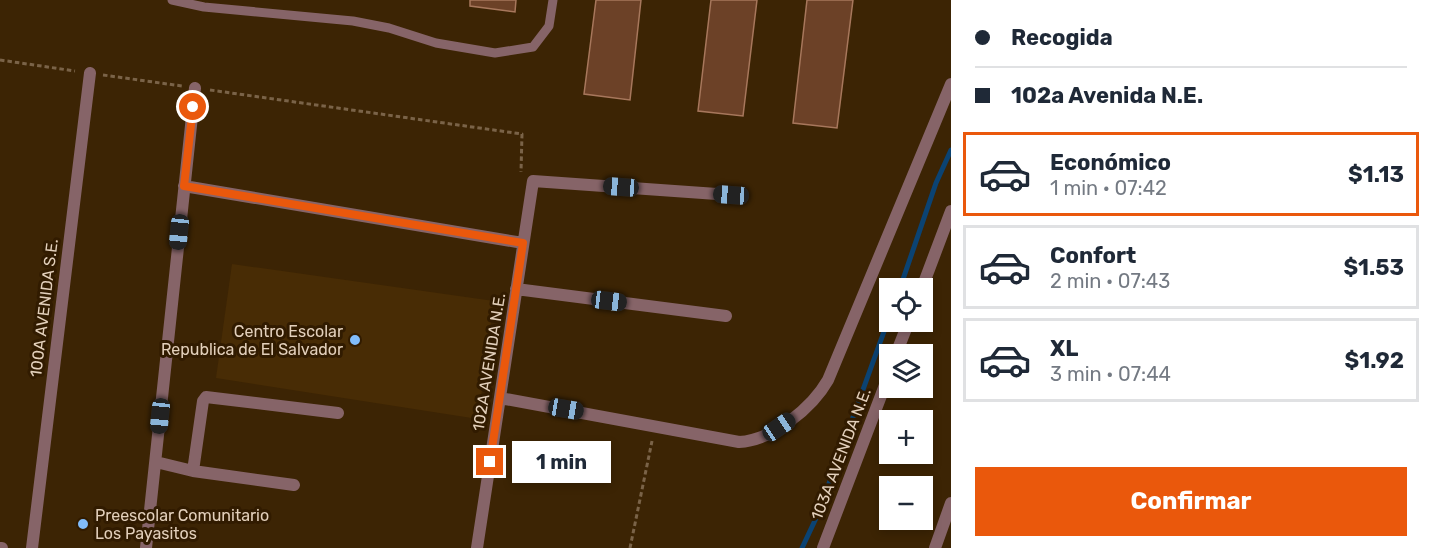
<!DOCTYPE html>
<html lang="es">
<meta charset="utf-8">
<style>
:root{--surface:#fff;--page:#f2f2f3;--text:#1f2937;--muted:#747a83;--line:#e0e1e3;--accent:#ea580c}
body{margin:0;font-family:Rubik,sans-serif;background:var(--page);color:var(--text);height:100vh;display:flex;flex-direction:column;font-size:22px;white-space:nowrap}
*{box-sizing:border-box;margin:0}
p{font-size:20px;color:var(--muted)}
.icon{flex:none;width:33px;height:33px;fill:none;stroke:currentColor;stroke-width:2;stroke-linecap:round;stroke-linejoin:round}
.map{position:relative;flex:1;overflow:hidden}
.details{display:flex;flex-direction:column;background:var(--surface);width:480px}
.details>*{flex:none}
.top-card{display:grid;align-content:center;height:132px;padding:0 24px;background:var(--surface)}
.tools{position:absolute;left:879px;top:278px;display:grid;gap:12px}
.tools a{display:grid;place-items:center;width:54px;height:54px;border-radius:0px;background:var(--surface);box-shadow:0 3px 9px #0003;font-size:30px}
.end{position:absolute;width:27px;height:27px;margin:-14px;border:8px solid #ea580c;background:#fff;box-shadow:0 0 0 3px #fff}
.from{border-radius:50%}
.bubble{position:absolute;height:42px;border-radius:0px;background:var(--surface);box-shadow:0 3px 9px #0003;font-size:20px;font-weight:700;line-height:42px;text-align:center}
.car{position:absolute;width:18px;height:36px;margin:-18px -9px;border-radius:8px;box-shadow:0 0 4px 2px #0007;background:linear-gradient(#222 24%,#8ab4d8 0 40%,#222 0 76%,#8ab4d8 0 86%,#222 0)}
.top-card b{display:flex;align-items:center;gap:21px;height:57px;font-size:22px}
.top-card b+b{border-top:2px solid var(--line)}
.top-card i{width:15px;height:15px;background:var(--text)}
ul{padding:0;list-style:none}
li{display:flex;align-items:center;gap:18px;height:84px;margin:0 12px 9px;padding:0 12px;border:3px solid var(--line);border-radius:0px}
li div{flex:1}
li b{display:block;font-size:22px}
li em{font-style:normal;font-weight:700}
li.on{border-color:var(--accent)}
li>.icon{width:54px;height:54px;stroke-width:1.5}
.action{display:flex;gap:12px;margin-top:auto;padding:12px 24px}
.action a{flex:1;height:69px;border-radius:0px;background:var(--accent);color:#fff;font-size:24px;font-weight:700;line-height:69px;text-align:center}
main{display:flex;flex:1;min-height:0}
.map>svg:first-child{display:block}
.built{fill:#482c05}
.lines{fill:none;stroke-linecap:round;stroke-linejoin:round}
.stream{stroke:#0b4373;stroke-width:5}
.building{fill:#6c4127;stroke:#a7775c;stroke-width:1.5}
.path{stroke:#7a6348;stroke-width:3;stroke-dasharray:4.5 3;stroke-linecap:butt}
.lane{stroke:#866468;stroke-width:9}
.street{stroke:#866468;stroke-width:12}
.route{stroke:#ea580c;stroke-width:8}
.poi-dot{fill:#81bcfa;stroke:#311b00;stroke-width:2}
.labels{text-anchor:middle;dominant-baseline:central;stroke-width:6;stroke-linejoin:round;paint-order:stroke}
.street-label{font-size:16px;fill:#e3d0bb;stroke:#311b00}
.poi-label{font-size:16px;fill:#e3d0bb;stroke:#311b00;text-anchor:end}
</style>
<main>
<div class="map">
<svg width="951" height="548" viewBox="0 0 951 548">
<rect width="100%" height="100%" fill="#3c2404"/>
<path class="built" d="M232 264 494 301 478 419 216 378Z"/>
<g class="lines">
<path class="stream" d="M900 288 936 183 951 150
M802 548 818 514 890 315"/>
</g>
<path class="building" d="M470 0H516L515 12 470 6Z
M596 0H641L630 100 584 94Z
M711 0H757L743 116 698 111Z
M807 0H853L837 128 793 123Z"/>
<g class="lines">
<path class="path" d="M0 60 75 71
M103 75 182 86
M210 90 522 134 521 172
M630 548 652 441"/>
<path class="lane" d="M172 0 204 7 353 21 389 28 436 43 495 53 533 47 549 26 553 0"/>
<path class="street" d="M184 186 523 243
M922 288 951 211
M516 289 726 316
M896 354 909 321
M500 398 739 442C773 440 812 408 828 380L951 84
M156 462 193 471 294 485
M193 471 203 401 206 397 338 413
M0 548H2
M32 548 90 73
M146 548 195 88
M477 548 533 181 731 195
M823 548 890 372
M935 548 951 503"/>
</g>
<g class="lines">
<path class="route" d="M193 107 184 186 523 243 490 462"/>
</g>
<g class="poi-dot">
<circle cx="355" cy="340" r="6"/>
<circle cx="83" cy="524" r="6"/>
</g>
<g class="labels">
<g class="street-label">
<text transform="translate(44 308) rotate(-83)">100A AVENIDA S.E.</text>
<text transform="translate(489 362) rotate(-81)">102A AVENIDA N.E.</text>
<text transform="translate(841 454) rotate(-69)">103A AVENIDA N.E.</text>
</g>
<g class="poi-label">
<text x="343" y="331">Centro Escolar<tspan x="343" dy="18">Republica de El Salvador</tspan></text>
<text x="95" y="515" text-anchor="start">Preescolar Comunitario<tspan x="95" dy="18">Los Payasitos</tspan></text>
</g>
</g>
</svg>
<div class="tools">
<a><svg class="icon" aria-label="locate" viewBox="0 0 24 24"><circle cx="12" cy="12" r="6"/><path d="M12 2v4M12 18v4M2 12h4M18 12h4"/></svg></a>
<a><svg class="icon" aria-label="layers" viewBox="0 0 24 24"><path d="M12 4l9 5-9 5-9-5zM3 14l9 5 9-5"/></svg></a>
<a>+</a>
<a>−</a>
</div>
<i class="end from" style="left:193px;top:107px"></i>
<i class="end" style="left:490px;top:462px"></i>
<div class="bubble" style="left:512px;top:441px;width:99px">1 min</div>
<i class="car" style="left:621px;top:187px;rotate:274deg"></i>
<i class="car" style="left:731px;top:195px;rotate:274deg"></i>
<i class="car" style="left:179px;top:232px;rotate:186deg"></i>
<i class="car" style="left:609px;top:301px;rotate:97deg"></i>
<i class="car" style="left:566px;top:409px;rotate:100deg"></i>
<i class="car" style="left:160px;top:416px;rotate:186deg"></i>
<i class="car" style="left:779px;top:427px;rotate:56deg"></i>
</div>
<section class="details">
<div class="top-card">
<b><i class="from"></i>Recogida</b>
<b><i></i>102a Avenida N.E.</b>
</div>
<ul>
<li class="on"><svg class="icon" aria-label="car" viewBox="0 0 24 24"><path d="M5 17H2v-5l4-1 3-4h7l3 4 3 1v5h-3M9 17h6M6 11h13"/><circle cx="7" cy="17" r="2"/><circle cx="17" cy="17" r="2"/></svg><div><b>Económico</b><p>1 min · 07:42</p></div><em>$1.13</em></li>
<li><svg class="icon" aria-label="car" viewBox="0 0 24 24"><path d="M5 17H2v-5l4-1 3-4h7l3 4 3 1v5h-3M9 17h6M6 11h13"/><circle cx="7" cy="17" r="2"/><circle cx="17" cy="17" r="2"/></svg><div><b>Confort</b><p>2 min · 07:43</p></div><em>$1.53</em></li>
<li><svg class="icon" aria-label="car" viewBox="0 0 24 24"><path d="M5 17H2v-5l4-1 3-4h7l3 4 3 1v5h-3M9 17h6M6 11h13"/><circle cx="7" cy="17" r="2"/><circle cx="17" cy="17" r="2"/></svg><div><b>XL</b><p>3 min · 07:44</p></div><em>$1.92</em></li>
</ul>
<div class="action"><a>Confirmar</a></div>
</section>
</main>
